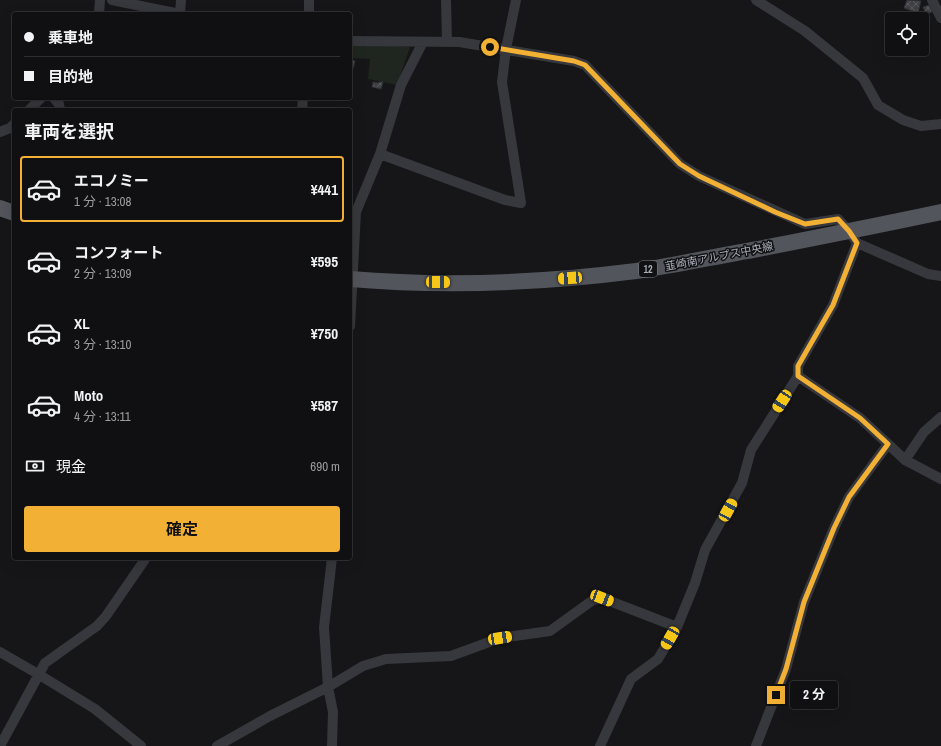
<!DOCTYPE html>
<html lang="ja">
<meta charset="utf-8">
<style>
:root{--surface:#101012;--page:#19191b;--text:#f1f3f6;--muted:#9c9d9f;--line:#303032;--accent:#f2b134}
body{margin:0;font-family:"Archivo Narrow","Noto Sans JP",sans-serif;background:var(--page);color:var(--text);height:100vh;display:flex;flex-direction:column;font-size:15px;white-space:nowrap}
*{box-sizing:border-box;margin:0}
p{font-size:13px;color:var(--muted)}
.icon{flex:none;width:22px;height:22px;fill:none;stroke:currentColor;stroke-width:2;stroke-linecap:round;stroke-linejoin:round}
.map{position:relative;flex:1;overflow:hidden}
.sheet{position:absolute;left:12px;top:108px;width:340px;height:452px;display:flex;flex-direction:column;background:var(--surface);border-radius:4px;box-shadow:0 4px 16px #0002,0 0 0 1px var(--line)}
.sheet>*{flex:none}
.hud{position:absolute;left:12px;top:12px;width:340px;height:88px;border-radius:4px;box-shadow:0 4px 16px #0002,0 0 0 1px var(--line);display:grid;align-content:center;height:88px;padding:0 12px;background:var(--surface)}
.controls{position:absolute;left:885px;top:12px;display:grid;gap:8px}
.controls a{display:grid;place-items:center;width:44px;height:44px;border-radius:4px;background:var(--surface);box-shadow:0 4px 16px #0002,0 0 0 1px var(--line);font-size:20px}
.end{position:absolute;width:18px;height:18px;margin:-9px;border:5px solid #f2b134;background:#111;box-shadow:0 0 0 2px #111}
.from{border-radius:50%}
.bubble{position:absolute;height:28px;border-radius:4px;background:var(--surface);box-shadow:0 4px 16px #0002,0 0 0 1px var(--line);font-size:13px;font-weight:700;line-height:28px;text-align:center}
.car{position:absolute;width:12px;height:24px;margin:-12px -6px;border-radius:5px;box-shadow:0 0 3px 1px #0007;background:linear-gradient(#f5c518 24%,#345 0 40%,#f5c518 0 76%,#345 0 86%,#f5c518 0)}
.hud b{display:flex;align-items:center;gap:14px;height:38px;font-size:15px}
.hud b+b{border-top:1px solid var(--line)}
.hud i{width:10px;height:10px;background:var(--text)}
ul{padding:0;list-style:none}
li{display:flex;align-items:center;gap:12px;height:66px;margin:0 8px 6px;padding:0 4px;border:2px solid transparent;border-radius:4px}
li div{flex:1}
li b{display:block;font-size:15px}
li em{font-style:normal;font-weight:700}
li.on{border-color:var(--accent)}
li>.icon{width:36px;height:36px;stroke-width:1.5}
h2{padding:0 12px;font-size:18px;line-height:48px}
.pay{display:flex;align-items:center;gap:10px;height:44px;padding:0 12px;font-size:15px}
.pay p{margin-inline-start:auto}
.primary-button{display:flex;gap:8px;margin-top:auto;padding:8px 12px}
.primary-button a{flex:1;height:46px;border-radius:4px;background:var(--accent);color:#111;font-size:16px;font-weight:700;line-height:46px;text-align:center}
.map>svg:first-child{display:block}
.green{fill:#1e261f}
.building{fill:url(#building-cross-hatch);stroke:#303034}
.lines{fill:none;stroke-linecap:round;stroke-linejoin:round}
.street{stroke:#37383d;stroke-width:10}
.primary{stroke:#53555c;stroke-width:16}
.route{stroke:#f2b134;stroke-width:5}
.labels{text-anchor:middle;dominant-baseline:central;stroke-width:3;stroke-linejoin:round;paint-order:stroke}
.shield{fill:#111113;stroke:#7b7e86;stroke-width:1}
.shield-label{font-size:10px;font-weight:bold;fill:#a8adb8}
.street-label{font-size:11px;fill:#a8adb8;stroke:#111113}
</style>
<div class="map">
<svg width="941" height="746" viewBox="0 0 941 746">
<defs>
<pattern id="building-cross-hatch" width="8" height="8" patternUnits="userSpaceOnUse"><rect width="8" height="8" fill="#404145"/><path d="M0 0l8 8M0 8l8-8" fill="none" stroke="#595a5e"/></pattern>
</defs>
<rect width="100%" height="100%" fill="#161618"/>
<path class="green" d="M350 43 410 47 397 85 368 79 370 59 350 58Z"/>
<path class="building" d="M907 0 921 1 918 13 904 8Z
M929 5 932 12 926 14 923 7Z
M350 59 355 61 353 69 350 68Z
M373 82 379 83V82H383L381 89 372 87Z"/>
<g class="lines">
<path class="street" d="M112 0 180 14
M446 0 447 42
M756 0 805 31 863 78 878 105 903 120 921 126 941 124
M932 0 941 18
M99 14 100 0
M180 14 181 0
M309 14V0
M350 41 459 42 574 61 585 65 680 164 699 176 805 224 838 219 849 231 857 243 928 274 941 276
M54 98 59 104 60 110
M29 110 41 98
M302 110 303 98
M0 132 10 128 14 124
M380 154 505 200 521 203 502 82 506 49 516 0
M350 326 356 212 380 154 401 85 423 42
M798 376 860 418 888 444
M905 460 924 432 941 417
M0 652 38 674 95 709 141 746
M0 746 45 663 97 626 106 616 146 558
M217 746 270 716 328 687 363 666 386 659 451 656 500 638 550 631 593 600 602 598 677 627
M332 746 333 712 328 687 324 627 332 558
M600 746 631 679 658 659 677 627 695 583 705 550 742 483 751 450 798 376V366L833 305 857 243
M756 746 786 669 804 602 834 528 849 497 888 444 905 460 941 479"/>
<path class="primary" d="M0 208 14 213
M350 279C445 287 542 283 636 271 677 265 717 256 758 249 819 237 880 225 941 212"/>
</g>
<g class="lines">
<path class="route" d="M490 47 574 61 585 65 680 164 699 176 775 212 805 224 838 219 849 231 857 243 833 305 798 366V376L860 418 888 444 849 497 834 528 804 602 786 669 776 695"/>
</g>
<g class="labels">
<rect class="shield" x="639" y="261" width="18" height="16" rx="3"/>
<g class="shield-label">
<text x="648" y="269">12</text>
</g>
<g class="street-label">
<text transform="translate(719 256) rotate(-11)">韮崎南アルプス中央線</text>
</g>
</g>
</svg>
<div class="controls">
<a><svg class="icon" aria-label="locate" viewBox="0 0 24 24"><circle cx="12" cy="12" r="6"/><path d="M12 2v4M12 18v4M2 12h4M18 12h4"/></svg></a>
</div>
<i class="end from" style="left:490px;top:47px"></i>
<i class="end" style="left:776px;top:695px"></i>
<div class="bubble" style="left:790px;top:681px;width:48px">2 分</div>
<i class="car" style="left:570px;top:278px;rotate:266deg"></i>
<i class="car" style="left:438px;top:282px;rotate:91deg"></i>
<i class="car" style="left:782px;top:401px;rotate:213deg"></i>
<i class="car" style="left:728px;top:510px;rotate:29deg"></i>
<i class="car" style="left:602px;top:598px;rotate:111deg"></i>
<i class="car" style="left:500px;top:638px;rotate:81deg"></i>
<i class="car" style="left:670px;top:638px;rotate:210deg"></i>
<div class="hud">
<b><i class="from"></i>乗車地</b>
<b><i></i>目的地</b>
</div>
<section class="sheet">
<h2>車両を選択</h2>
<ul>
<li class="on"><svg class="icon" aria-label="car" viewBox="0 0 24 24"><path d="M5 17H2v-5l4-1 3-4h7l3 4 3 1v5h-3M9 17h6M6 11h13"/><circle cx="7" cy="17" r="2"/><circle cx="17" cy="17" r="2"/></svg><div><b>エコノミー</b><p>1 分 · 13:08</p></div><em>¥441</em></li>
<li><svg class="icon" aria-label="car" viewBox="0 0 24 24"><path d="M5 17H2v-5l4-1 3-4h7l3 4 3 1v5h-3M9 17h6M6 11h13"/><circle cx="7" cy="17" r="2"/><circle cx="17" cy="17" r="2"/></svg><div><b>コンフォート</b><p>2 分 · 13:09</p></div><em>¥595</em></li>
<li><svg class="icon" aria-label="car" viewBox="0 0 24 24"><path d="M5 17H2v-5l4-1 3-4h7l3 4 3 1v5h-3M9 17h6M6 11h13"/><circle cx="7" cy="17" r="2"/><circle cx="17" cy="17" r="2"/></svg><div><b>XL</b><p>3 分 · 13:10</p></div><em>¥750</em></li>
<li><svg class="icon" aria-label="car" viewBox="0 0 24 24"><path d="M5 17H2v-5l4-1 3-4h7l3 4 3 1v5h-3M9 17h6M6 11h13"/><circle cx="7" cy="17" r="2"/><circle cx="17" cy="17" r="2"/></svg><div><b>Moto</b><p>4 分 · 13:11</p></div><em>¥587</em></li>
</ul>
<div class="pay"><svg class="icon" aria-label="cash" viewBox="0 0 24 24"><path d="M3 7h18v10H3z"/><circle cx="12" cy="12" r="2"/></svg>現金<p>690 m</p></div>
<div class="primary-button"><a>確定</a></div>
</section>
</div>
